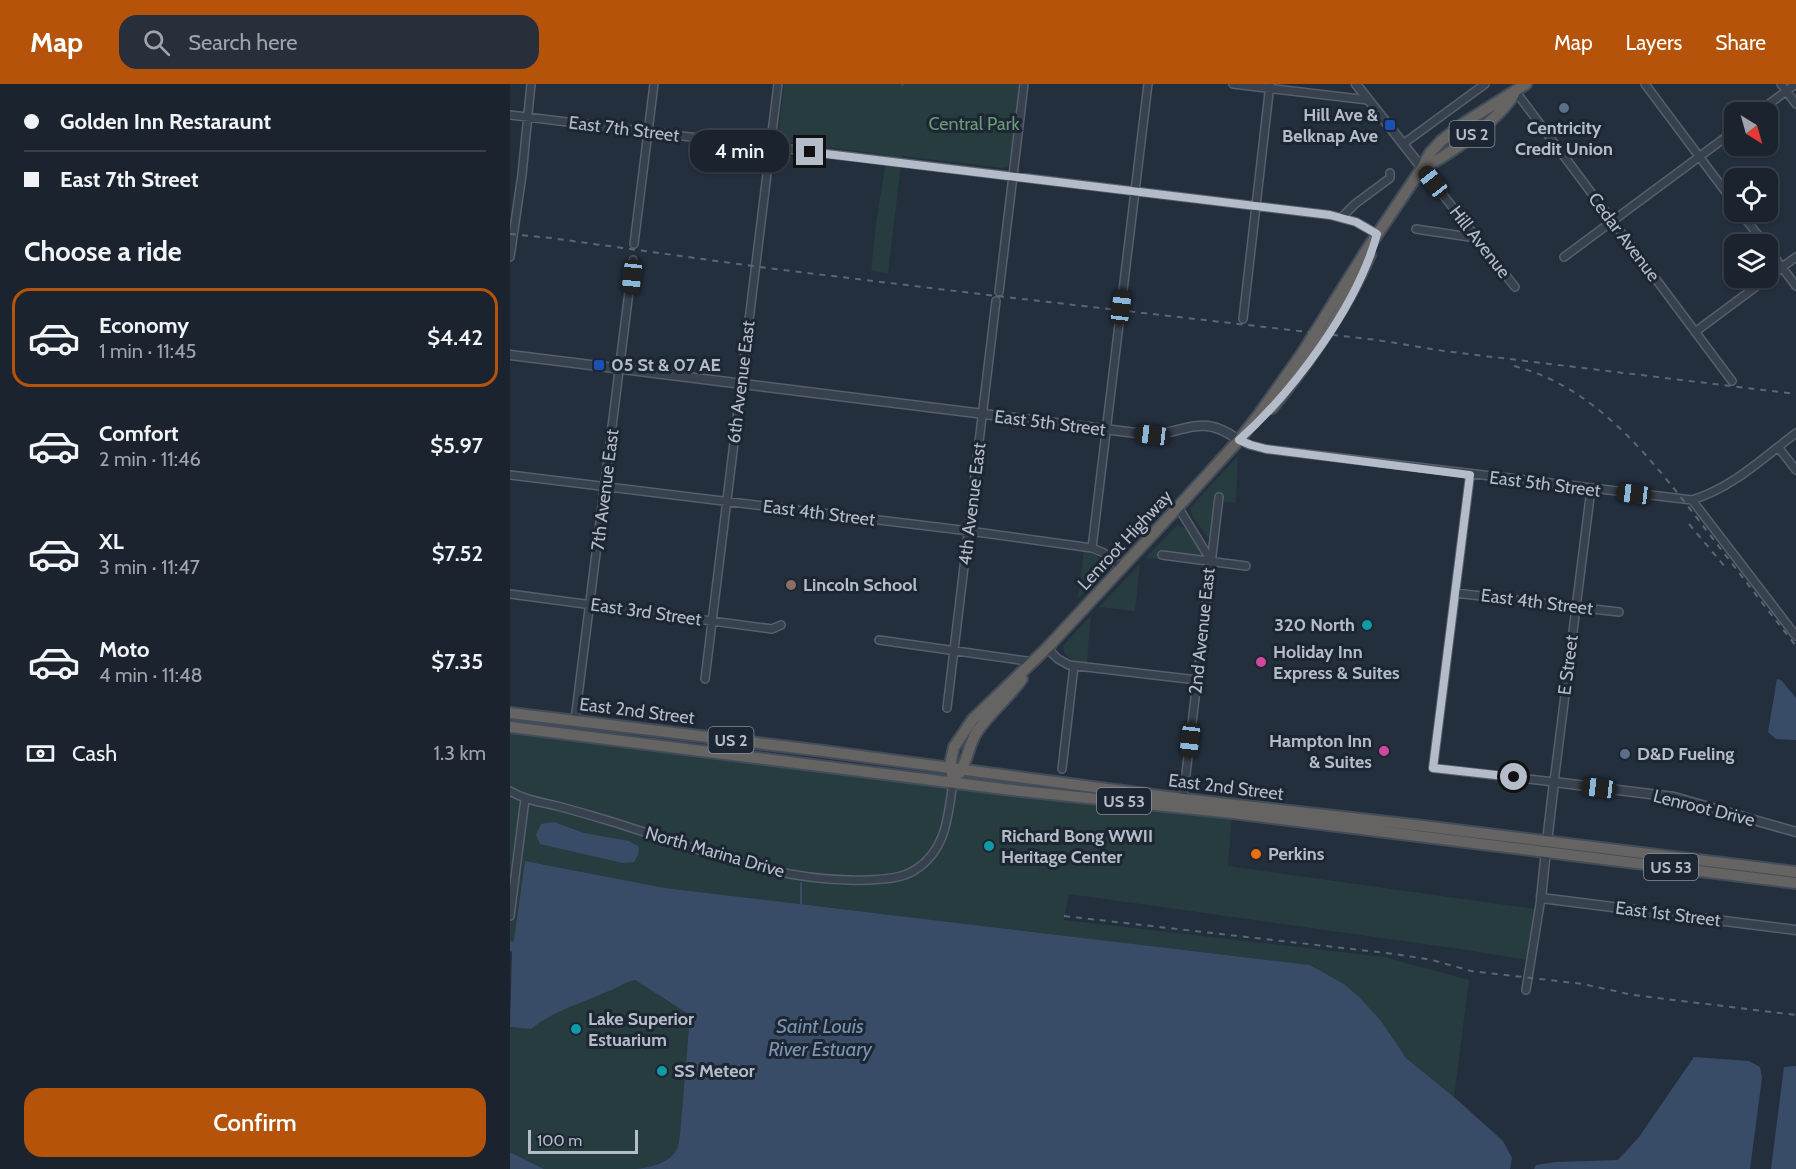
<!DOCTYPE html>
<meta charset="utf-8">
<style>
:root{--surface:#1b232e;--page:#282f3a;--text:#f1f3f6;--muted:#a0a4aa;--line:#39404a;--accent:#b45309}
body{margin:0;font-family:Cabin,sans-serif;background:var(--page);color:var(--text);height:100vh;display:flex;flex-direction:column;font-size:22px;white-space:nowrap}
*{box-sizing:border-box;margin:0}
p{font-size:20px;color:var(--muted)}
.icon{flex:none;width:33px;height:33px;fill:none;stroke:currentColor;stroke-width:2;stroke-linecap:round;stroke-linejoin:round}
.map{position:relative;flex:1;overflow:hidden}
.side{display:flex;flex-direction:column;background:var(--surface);width:510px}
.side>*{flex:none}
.banner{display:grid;align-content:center;height:132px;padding:0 24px;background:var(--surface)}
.needle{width:39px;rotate:143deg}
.fabs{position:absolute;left:1214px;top:18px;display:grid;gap:12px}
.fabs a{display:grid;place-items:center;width:54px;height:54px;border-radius:12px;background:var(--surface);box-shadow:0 2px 4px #0004,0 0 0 2px var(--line);font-size:30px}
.scale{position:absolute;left:18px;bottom:15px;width:110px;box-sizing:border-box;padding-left:6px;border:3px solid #b4bcc9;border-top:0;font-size:16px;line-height:21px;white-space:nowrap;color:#b4bcc9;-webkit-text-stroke:4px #1d2633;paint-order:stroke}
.end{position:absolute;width:27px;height:27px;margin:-14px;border:8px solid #b4bcc9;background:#111;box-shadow:0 0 0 3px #111}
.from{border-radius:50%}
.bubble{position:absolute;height:42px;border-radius:18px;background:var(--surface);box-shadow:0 2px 4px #0004,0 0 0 2px var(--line);font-size:20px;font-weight:600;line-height:42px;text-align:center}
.car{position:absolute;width:18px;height:36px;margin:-18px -9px;border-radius:8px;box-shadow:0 0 4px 2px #0007;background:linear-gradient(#222 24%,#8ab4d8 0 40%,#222 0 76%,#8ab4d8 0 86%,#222 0)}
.banner b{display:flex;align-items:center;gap:21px;height:57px;font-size:22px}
.banner b+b{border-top:2px solid var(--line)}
.banner i{width:15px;height:15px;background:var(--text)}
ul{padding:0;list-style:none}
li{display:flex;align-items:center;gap:18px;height:99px;margin:0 12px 9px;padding:0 12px;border:3px solid transparent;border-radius:18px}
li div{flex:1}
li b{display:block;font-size:22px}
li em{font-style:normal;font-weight:600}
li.on{border-color:var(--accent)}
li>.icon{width:54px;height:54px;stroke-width:1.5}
h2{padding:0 24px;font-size:27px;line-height:72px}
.pay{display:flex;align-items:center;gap:15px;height:66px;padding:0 24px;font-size:22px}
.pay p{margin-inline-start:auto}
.action{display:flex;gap:12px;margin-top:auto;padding:12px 24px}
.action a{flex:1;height:69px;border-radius:18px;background:var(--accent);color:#fff;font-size:24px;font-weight:600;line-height:69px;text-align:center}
header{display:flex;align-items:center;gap:36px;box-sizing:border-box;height:84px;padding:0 30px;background:var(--accent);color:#fff}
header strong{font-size:28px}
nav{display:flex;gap:33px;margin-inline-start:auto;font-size:21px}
.search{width:420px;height:54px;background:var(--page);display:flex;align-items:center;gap:15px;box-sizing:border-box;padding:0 21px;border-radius:18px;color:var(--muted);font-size:22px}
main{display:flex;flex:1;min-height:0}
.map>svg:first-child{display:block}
.green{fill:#263c3f}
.water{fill:#394c67}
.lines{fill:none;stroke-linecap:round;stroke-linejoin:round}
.stream{stroke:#394c67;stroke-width:2}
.minor-casing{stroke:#565f6c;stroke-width:10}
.tertiary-casing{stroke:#565f6c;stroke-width:11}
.trunk-casing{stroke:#434c59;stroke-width:14}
.minor{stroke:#38414e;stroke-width:7}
.tertiary{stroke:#38414e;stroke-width:8}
.trunk{stroke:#656462;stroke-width:10}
.rail{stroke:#5a6575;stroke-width:2;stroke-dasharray:6 6;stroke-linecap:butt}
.route{stroke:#b4bcc9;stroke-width:8}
.service-dot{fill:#5c6f8a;stroke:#1d2633;stroke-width:2}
.transit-dot{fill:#1a4fb4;stroke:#1d2633;stroke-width:2}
.education-dot{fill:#8d6e63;stroke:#1d2633;stroke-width:2}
.culture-dot{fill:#0f9aa8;stroke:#1d2633;stroke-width:2}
.hotel-dot{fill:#d1479c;stroke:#1d2633;stroke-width:2}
.food-dot{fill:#e8710a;stroke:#1d2633;stroke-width:2}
.labels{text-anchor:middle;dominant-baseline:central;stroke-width:6;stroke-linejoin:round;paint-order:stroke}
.shield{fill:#1d2633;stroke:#878f9c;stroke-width:1.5}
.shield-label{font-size:16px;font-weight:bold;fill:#b4bcc9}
.poi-label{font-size:18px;font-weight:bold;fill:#b4bcc9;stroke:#1d2633;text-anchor:start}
.park-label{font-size:18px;fill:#6b9a76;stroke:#1d2633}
.street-label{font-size:18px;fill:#b4bcc9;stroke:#1d2633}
.water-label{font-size:20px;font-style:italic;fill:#7c92b1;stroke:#1d2633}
</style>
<header>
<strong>Map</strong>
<div class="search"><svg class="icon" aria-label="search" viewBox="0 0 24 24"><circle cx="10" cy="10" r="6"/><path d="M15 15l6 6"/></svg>Search here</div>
<nav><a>Map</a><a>Layers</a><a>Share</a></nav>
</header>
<main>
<section class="side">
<div class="banner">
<b><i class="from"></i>Golden Inn Restaraunt</b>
<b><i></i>East 7th Street</b>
</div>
<h2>Choose a ride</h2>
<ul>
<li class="on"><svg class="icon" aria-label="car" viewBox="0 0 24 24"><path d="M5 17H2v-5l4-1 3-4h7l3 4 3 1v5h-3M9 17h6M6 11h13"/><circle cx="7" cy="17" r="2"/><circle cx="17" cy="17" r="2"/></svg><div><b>Economy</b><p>1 min · 11:45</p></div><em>$4.42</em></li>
<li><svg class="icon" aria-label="car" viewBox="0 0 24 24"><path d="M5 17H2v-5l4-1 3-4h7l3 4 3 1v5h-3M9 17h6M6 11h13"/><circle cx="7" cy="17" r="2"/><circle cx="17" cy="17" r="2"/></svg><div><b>Comfort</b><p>2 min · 11:46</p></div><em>$5.97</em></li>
<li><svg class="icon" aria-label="car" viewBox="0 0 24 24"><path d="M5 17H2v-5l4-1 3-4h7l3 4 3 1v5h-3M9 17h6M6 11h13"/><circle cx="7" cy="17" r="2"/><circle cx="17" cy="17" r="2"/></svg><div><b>XL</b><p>3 min · 11:47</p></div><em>$7.52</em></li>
<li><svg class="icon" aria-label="car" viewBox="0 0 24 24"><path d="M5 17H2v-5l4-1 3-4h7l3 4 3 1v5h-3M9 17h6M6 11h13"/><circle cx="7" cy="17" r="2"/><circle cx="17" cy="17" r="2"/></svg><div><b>Moto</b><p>4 min · 11:48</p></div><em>$7.35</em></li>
</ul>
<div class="pay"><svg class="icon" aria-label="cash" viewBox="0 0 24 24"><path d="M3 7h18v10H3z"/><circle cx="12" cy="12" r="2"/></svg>Cash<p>1.3 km</p></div>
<div class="action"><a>Confirm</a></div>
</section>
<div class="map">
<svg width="1286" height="1085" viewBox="0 0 1286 1085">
<rect width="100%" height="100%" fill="#242f3e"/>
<path class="green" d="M274 0H511L500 78 498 83 493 84 392 72 378 189 361 187 366 139 377 71 271 57 268 51Z
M728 372 726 419 714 418V412H707L702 451 698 454 683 433 680 424Z
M667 441 677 445 693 472 652 468 650 475 635 474Z
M574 467 587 472 597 484 568 515Z
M630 480 625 527 589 523Z
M581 531 577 579C565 578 554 575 553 562Z
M0 647 722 733 718 782 1025 825 1017 876 950 865 559 810 554 836 874 873 959 896 944 1013 896 974 834 900 800 881 155 804 15 777 3 858 0 857Z
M125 896 180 931 170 1051C169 1055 169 1061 167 1065 160 1079 137 1084 124 1085H34L0 1068V940V943L21 945C43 927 72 918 99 907 108 903 115 898 125 896Z"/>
<path class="water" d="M1267 595 1271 596 1286 614V656L1266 655 1258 648Z
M44 738 74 749 119 757 129 763 128 771 124 778 113 779 30 760 26 751 31 740Z
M15 777 155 804 800 881 834 900 850 914 871 937 896 974 944 1013 993 1057 1002 1074 1000 1085H124C138 1084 160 1079 167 1065 169 1061 169 1055 170 1051L180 931 125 896C114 898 108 904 99 907 72 919 43 927 21 945L0 943 2 868 0 867V857L3 858 4 854Z
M1184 973 1239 977 1250 983 1252 994 1240 1085H1024L1026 1081 1045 1078 1108 1076 1129 1053Z
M1286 982V1085H1261L1274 983Z
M0 1068 34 1085H0Z"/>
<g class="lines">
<path class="stream" d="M392 1 393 0
M291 821V799"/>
<g class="minor-casing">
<path id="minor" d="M723 0 858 16
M1135 0 1224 119
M1271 0 1286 20
M1006 8 1222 297
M1248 28 1286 0
M0 31 820 131 846 138 867 150
M893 60 975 0
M912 84 1005 203
M1230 128 1255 160
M832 133 845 120 880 94V89
M906 145 966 154
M124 160 144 0
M1257 163 1286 202
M0 173 12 91 21 0
M1054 173 1224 47
M489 208 514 0
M611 223 638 0
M733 235 760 0
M1185 248 1286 173
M729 356 740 361 756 365 1182 416C1222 404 1253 374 1286 349
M1268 363 1286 386
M0 391 459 447 582 464 594 469 612 484
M960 391 923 684 1044 698 1081 405
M1182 416 1286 552
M668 423 700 475
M582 464 610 232
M652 471 736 482
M945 509 1109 528
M0 510 262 545 271 541
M369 556 524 578
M537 564 548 575 559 581 687 596
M195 595 268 0
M437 624 486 217
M65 636 123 176
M552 685 564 582
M0 707C15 716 30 718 47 722 63 726 79 731 96 736 180 761 267 800 357 796 373 795 391 795 405 786 437 766 438 731 443 698
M673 715 709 413
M0 832 15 715
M1016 906 1031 814"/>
</g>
<g class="tertiary-casing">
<path id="tertiary" d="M846 0 912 84
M0 271 642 351C662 350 683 338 703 343 713 345 721 351 729 356
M1037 758 1044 698 1164 713 1286 748
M1036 767 1031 814 1286 846"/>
</g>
<g class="trunk-casing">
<path id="trunk" d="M912 84C938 72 990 35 1004 10
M762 324C801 276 835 227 860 171
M0 629 313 667 673 715 913 742 1286 788
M0 643 502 706 723 729 1286 799
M449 690C458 677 458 660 468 646 481 628 499 613 512 595
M442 691 441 676 444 663 463 635 537 564 668 423 729 356 750 329 793 268 854 170 912 84 920 69 931 57 954 39 1016 0"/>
</g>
<use href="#minor" class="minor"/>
<use href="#tertiary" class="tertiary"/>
<use href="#trunk" class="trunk"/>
<path class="rail" d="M0 150 41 154 257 184 478 211 867 256 934 267 1286 310
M1004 282C1090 304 1145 380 1197 447 1227 486 1256 524 1286 562
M1179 440 1216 484
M554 832 885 870 922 876 961 887 1073 900 1123 911 1286 931"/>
</g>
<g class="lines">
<path class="route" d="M300 68 820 131 846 138 867 150C848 221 784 307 729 356L741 361 756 365 960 391 923 684 1004 693"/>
</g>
<g class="service-dot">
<circle cx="1054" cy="24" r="6"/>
<circle cx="1115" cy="670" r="6"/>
</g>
<g class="transit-dot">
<rect x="874" y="35" width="12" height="12" rx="3"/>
<rect x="83" y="275" width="12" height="12" rx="3"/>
</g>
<circle class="education-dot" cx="281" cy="501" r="6"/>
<g class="culture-dot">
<circle cx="857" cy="541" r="6"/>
<circle cx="479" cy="762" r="6"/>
<circle cx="66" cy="945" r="6"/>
<circle cx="152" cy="987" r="6"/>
</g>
<g class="hotel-dot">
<circle cx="751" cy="578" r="6"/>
<circle cx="874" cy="667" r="6"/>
</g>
<circle class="food-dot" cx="746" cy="770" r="6"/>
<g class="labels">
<g class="shield">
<rect x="939.5" y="37" width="45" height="26" rx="4.5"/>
<rect x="198.5" y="643" width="45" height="26" rx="4.5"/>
<rect x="587" y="704" width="54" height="26" rx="4.5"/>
<rect x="1134" y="770" width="54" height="26" rx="4.5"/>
</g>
<g class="shield-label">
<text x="962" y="50">US 2</text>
<text x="221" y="656">US 2</text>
<text x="614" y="717">US 53</text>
<text x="1161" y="783">US 53</text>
</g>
<g class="poi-label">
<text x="868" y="31" text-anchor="end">Hill Ave &amp;<tspan x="868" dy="21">Belknap Ave</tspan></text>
<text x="1054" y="44" text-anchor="middle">Centricity<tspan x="1054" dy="21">Credit Union</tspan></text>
<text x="101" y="281">05 St &amp; 07 AE</text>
<text x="293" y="501">Lincoln School</text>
<text x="845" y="541" text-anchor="end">320 North</text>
<text x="763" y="568">Holiday Inn<tspan x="763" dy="21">Express &amp; Suites</tspan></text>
<text x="862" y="657" text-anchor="end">Hampton Inn<tspan x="862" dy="21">&amp; Suites</tspan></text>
<text x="1127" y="670">D&amp;D Fueling</text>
<text x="491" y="752">Richard Bong WWII<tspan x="491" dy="21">Heritage Center</tspan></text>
<text x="758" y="770">Perkins</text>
<text x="78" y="935">Lake Superior<tspan x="78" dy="21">Estuarium</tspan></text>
<text x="164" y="987">SS Meteor</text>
</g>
<g class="park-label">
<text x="464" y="40">Central Park</text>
</g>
<g class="street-label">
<text transform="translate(114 45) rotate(7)">East 7th Street</text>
<text transform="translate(1114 153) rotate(53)">Cedar Avenue</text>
<text transform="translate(970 158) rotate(52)">Hill Avenue</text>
<text transform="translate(231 298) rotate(-83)">6th Avenue East</text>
<text transform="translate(540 339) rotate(7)">East 5th Street</text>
<text transform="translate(1035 400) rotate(7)">East 5th Street</text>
<text transform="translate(95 406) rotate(-83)">7th Avenue East</text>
<text transform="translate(462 420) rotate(-83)">4th Avenue East</text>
<text transform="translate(309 429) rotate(7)">East 4th Street</text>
<text transform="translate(615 456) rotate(-47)">Lenroot Highway</text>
<text transform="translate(1027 518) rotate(7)">East 4th Street</text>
<text transform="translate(136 528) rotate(8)">East 3rd Street</text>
<text transform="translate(692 547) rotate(-84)">2nd Avenue East</text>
<text transform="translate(1058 581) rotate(-83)">E Street</text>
<text transform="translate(127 627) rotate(7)">East 2nd Street</text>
<text transform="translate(716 703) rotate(7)">East 2nd Street</text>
<text transform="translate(1194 724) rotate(14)">Lenroot Drive</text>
<text transform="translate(205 768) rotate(16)">North Marina Drive</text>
<text transform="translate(1158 830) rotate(7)">East 1st Street</text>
</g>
<g class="water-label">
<text x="310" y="942">Saint Louis<tspan x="310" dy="23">River Estuary</tspan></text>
</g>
</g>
</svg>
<div class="fabs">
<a><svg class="needle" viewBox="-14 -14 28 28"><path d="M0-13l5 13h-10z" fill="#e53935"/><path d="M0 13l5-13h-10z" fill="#a0a4aa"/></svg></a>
<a><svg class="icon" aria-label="locate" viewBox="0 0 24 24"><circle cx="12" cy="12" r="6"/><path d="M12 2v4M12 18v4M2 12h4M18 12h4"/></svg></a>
<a><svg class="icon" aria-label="layers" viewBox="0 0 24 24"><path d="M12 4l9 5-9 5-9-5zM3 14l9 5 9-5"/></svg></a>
</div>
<div class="scale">100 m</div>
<i class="end from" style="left:1004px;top:693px"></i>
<i class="end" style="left:300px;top:68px"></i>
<div class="bubble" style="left:180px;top:46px;width:99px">4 min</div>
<i class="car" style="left:923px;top:98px;rotate:322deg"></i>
<i class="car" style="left:122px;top:193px;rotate:186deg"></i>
<i class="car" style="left:611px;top:223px;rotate:7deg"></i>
<i class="car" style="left:642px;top:351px;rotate:277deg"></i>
<i class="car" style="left:1124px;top:410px;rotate:277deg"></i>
<i class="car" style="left:680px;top:656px;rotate:187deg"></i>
<i class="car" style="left:1089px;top:704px;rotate:277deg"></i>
</div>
</main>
